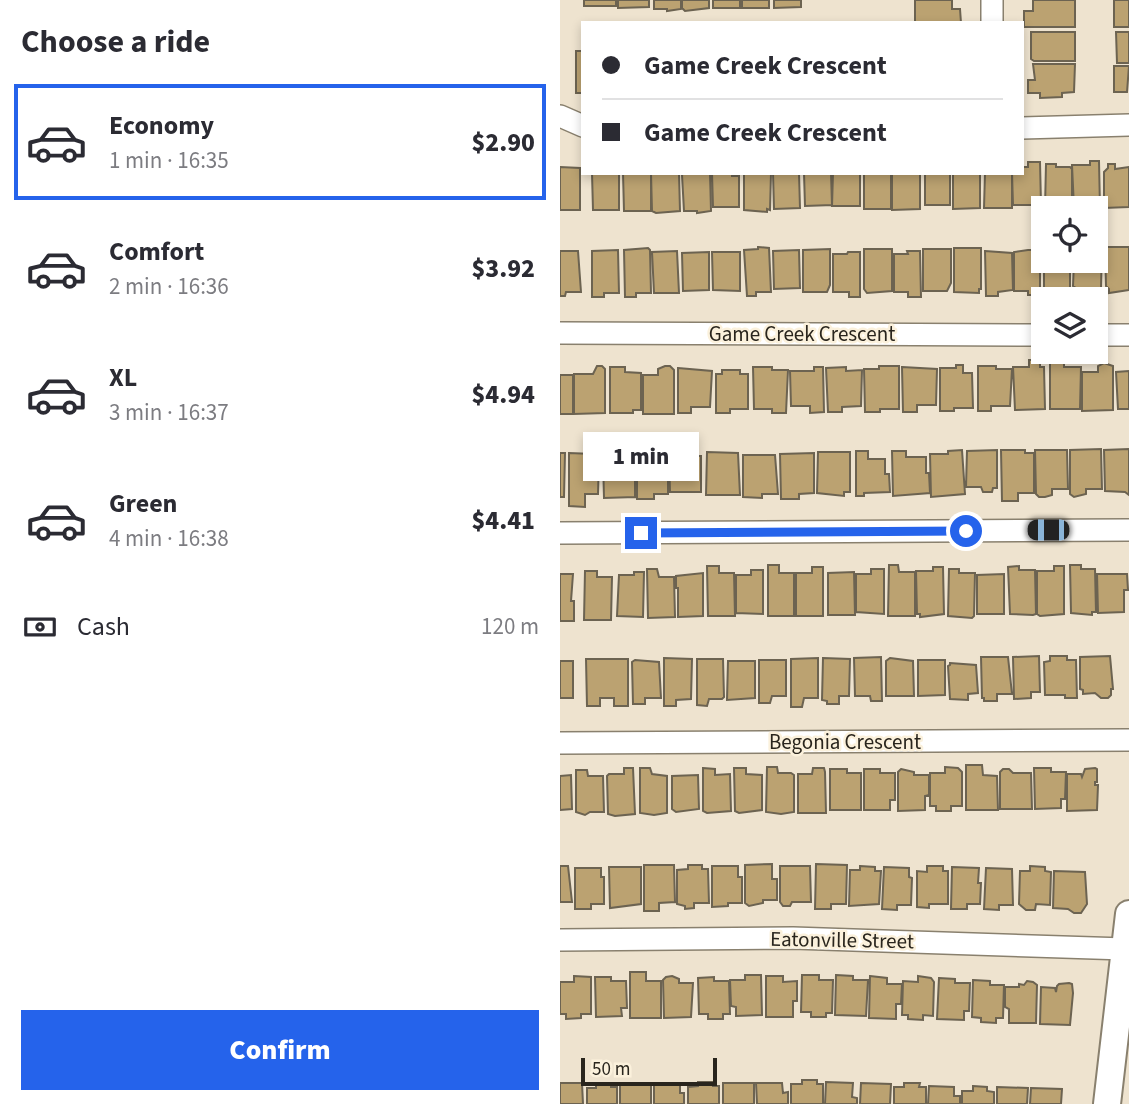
<!DOCTYPE html>
<meta charset="utf-8">
<style>
:root{--surface:#fff;--page:#f7f7f7;--text:#2b2b33;--muted:#7c7c81;--line:#e1e1e2;--accent:#2563eb}
body{margin:0;font-family:"Source Sans 3",sans-serif;background:var(--page);color:var(--text);height:100vh;display:flex;flex-direction:column;font-size:26px;white-space:nowrap}
*{box-sizing:border-box;margin:0}
p{font-size:23px;color:var(--muted)}
.icon{flex:none;width:38px;height:38px;fill:none;stroke:currentColor;stroke-width:2;stroke-linecap:round;stroke-linejoin:round}
.map{position:relative;flex:1;overflow:hidden}
.panel{display:flex;flex-direction:column;background:var(--surface);width:560px}
.panel>*{flex:none}
.guide{position:absolute;left:21px;top:21px;width:443px;height:154px;border-radius:0px;box-shadow:0 4px 10px #0003;display:grid;align-content:center;height:154px;padding:0 21px;background:var(--surface)}
.tools{position:absolute;left:471px;top:196px;display:grid;gap:14px}
.tools a{display:grid;place-items:center;width:77px;height:77px;border-radius:0px;background:var(--surface);box-shadow:0 4px 10px #0003;font-size:35px}
.scale{position:absolute;left:21px;bottom:18px;width:136px;box-sizing:border-box;padding-left:7px;border:4px solid #29251d;border-top:0;font-size:19px;line-height:24px;white-space:nowrap;color:#29251d;-webkit-text-stroke:5px #fbf1dc;paint-order:stroke}
.end{position:absolute;width:32px;height:32px;margin:-16px;border:9px solid #2563eb;background:#fff;box-shadow:0 0 0 4px #fff}
.from{border-radius:50%}
.bubble{position:absolute;height:49px;border-radius:0px;background:var(--surface);box-shadow:0 4px 10px #0003;font-size:23px;font-weight:800;line-height:49px;text-align:center}
.car{position:absolute;width:21px;height:42px;margin:-21px -10px;border-radius:9px;box-shadow:0 0 5px 2px #0007;background:linear-gradient(#222 24%,#8ab4d8 0 40%,#222 0 76%,#8ab4d8 0 86%,#222 0)}
.guide b{display:flex;align-items:center;gap:24px;height:66px;font-size:26px}
.guide b+b{border-top:2px solid var(--line)}
.guide i{width:18px;height:18px;background:var(--text)}
ul{padding:0;list-style:none}
li{display:flex;align-items:center;gap:21px;height:116px;margin:0 14px 10px;padding:0 7px;border:4px solid transparent;border-radius:0px}
li div{flex:1}
li b{display:block;font-size:26px}
li em{font-style:normal;font-weight:800}
li.on{border-color:var(--accent)}
li>.icon{width:63px;height:63px;stroke-width:1.5}
h2{padding:0 21px;font-size:32px;line-height:84px}
.pay{display:flex;align-items:center;gap:18px;height:77px;padding:0 21px;font-size:26px}
.pay p{margin-inline-start:auto}
.cta{display:flex;gap:14px;margin-top:auto;padding:14px 21px}
.cta a{flex:1;height:80px;border-radius:0px;background:var(--accent);color:#fff;font-size:28px;font-weight:800;line-height:80px;text-align:center}
main{display:flex;flex:1;min-height:0}
.map>svg:first-child{display:block}
.building{fill:#bba271;stroke:#6c6351;stroke-width:2}
.lines{fill:none;stroke-linecap:round;stroke-linejoin:round}
.minor-casing{stroke:#89806e;stroke-width:24}
.tertiary-casing{stroke:#89806e;stroke-width:30}
.minor{stroke:#fff;stroke-width:21}
.tertiary{stroke:#fff;stroke-width:26}
.route{stroke:#2563eb;stroke-width:9}
.labels{text-anchor:middle;dominant-baseline:central;stroke-width:5;stroke-linejoin:round;paint-order:stroke}
.street-label{font-size:21px;fill:#29251d;stroke:#fbf1dc}
</style>
<main>
<section class="panel">
<h2>Choose a ride</h2>
<ul>
<li class="on"><svg class="icon" aria-label="car" viewBox="0 0 24 24"><path d="M5 17H2v-5l4-1 3-4h7l3 4 3 1v5h-3M9 17h6M6 11h13"/><circle cx="7" cy="17" r="2"/><circle cx="17" cy="17" r="2"/></svg><div><b>Economy</b><p>1 min · 16:35</p></div><em>$2.90</em></li>
<li><svg class="icon" aria-label="car" viewBox="0 0 24 24"><path d="M5 17H2v-5l4-1 3-4h7l3 4 3 1v5h-3M9 17h6M6 11h13"/><circle cx="7" cy="17" r="2"/><circle cx="17" cy="17" r="2"/></svg><div><b>Comfort</b><p>2 min · 16:36</p></div><em>$3.92</em></li>
<li><svg class="icon" aria-label="car" viewBox="0 0 24 24"><path d="M5 17H2v-5l4-1 3-4h7l3 4 3 1v5h-3M9 17h6M6 11h13"/><circle cx="7" cy="17" r="2"/><circle cx="17" cy="17" r="2"/></svg><div><b>XL</b><p>3 min · 16:37</p></div><em>$4.94</em></li>
<li><svg class="icon" aria-label="car" viewBox="0 0 24 24"><path d="M5 17H2v-5l4-1 3-4h7l3 4 3 1v5h-3M9 17h6M6 11h13"/><circle cx="7" cy="17" r="2"/><circle cx="17" cy="17" r="2"/></svg><div><b>Green</b><p>4 min · 16:38</p></div><em>$4.41</em></li>
</ul>
<div class="pay"><svg class="icon" aria-label="cash" viewBox="0 0 24 24"><path d="M3 7h18v10H3z"/><circle cx="12" cy="12" r="2"/></svg>Cash<p>120 m</p></div>
<div class="cta"><a>Confirm</a></div>
</section>
<div class="map">
<svg width="569" height="1104" viewBox="0 0 569 1104">
<rect width="100%" height="100%" fill="#eee3cf"/>
<path class="building" d="M24 0H56V6H24Z
M58 0H89V7L58 8Z
M94 0H121V9L107 11V9H94Z
M122 0H149V8L125 11 122 8Z
M153 0H180V8H153Z
M182 0H209V8H182Z
M214 0H241V7L214 8Z
M355 0H392V9H400L401 23H355Z
M473 0H515V27H464V11H473Z
M554 0H569V27H554Z
M471 32H515V61H474L471 59Z
M556 32H569V63H557Z
M16 51H23V93H16Z
M473 64H515L514 92 502 93V97L480 98V93H468V80H475Z
M554 66H569L567 92H554Z
M530 161H539L540 208H514L512 165H530Z
M468 162H480L481 205H453L452 173H462V167H468Z
M486 164H496V167H510L512 169V208H485Z
M548 164H555V169L569 167V207L544 208V172L548 168Z
M0 167 20 168V210H0Z
M32 173H59V210H33Z
M63 173H91V211H64Z
M91 173H119L120 211 96 213 92 211Z
M124 173H150L151 211 137 213V211H124L122 175Z
M152 173H172V176H179V207H153Z
M184 173H211L210 210 207 209V212L184 210Z
M213 173H239L240 208 214 209Z
M244 173H271L272 205 245 206Z
M273 173H300V206H272Z
M304 173H331V209H304Z
M332 173H360V209L332 210Z
M365 173H390V205H365Z
M393 173H420V208L393 209Z
M425 173H452V208H424Z
M198 247 209 248 211 292H196V296H187L184 250 198 249Z
M545 247H569V290L549 293V289L546 286Z
M88 248 90 250 91 293H76V297H65L64 250Z
M394 248H421V289H419V293L394 292Z
M536 248H542L541 288H539V292H529V288H516L513 286 514 261H536Z
M270 249V285L267 292H243V250Z
M304 249H332V291L307 293 304 289Z
M363 249H391V283L387 291H363Z
M58 250 59 293H44V297H32V251Z
M239 250 240 288 214 289 213 251Z
M468 250H480V295H468V291H454V252Z
M0 251H18L21 292H6L5 296H0Z
M117 251 119 293H94L92 252Z
M347 251H360L361 297H348V292H334V254H348Z
M425 251 452 253 453 290 438 292V296H426Z
M149 252V290L123 291 122 253Z
M152 252H180V291L153 290Z
M288 252H300V297H289V292H273V254H287Z
M484 261H510V296L499 297V290H484Z
M490 359H504V367H521L520 409H490Z
M469 360H480V367H484L485 409 455 410 453 367H469Z
M544 363 553 366V410L522 411V372H538V366Z
M396 365H403V373H412L413 408H394V411H380V368H396Z
M37 366H42L45 369V413L14 414V374H33Z
M105 366H110L114 370V414H83V375H98V369Z
M319 366H339V409H320V412H305L304 369H319Z
M418 366H436V369H452L450 406H431V411H418Z
M50 367H65V372L81 373V410H73V413H50Z
M193 367H212V370H228L226 413H212V409H194Z
M254 367H263L264 412 250 413V406H231L230 371H254Z
M286 367V371L302 370 301 406 282 407V412H268L266 368Z
M342 367 377 369 376 405H357V412H343Z
M118 368 152 371 150 407H131V413H118Z
M162 370H180V374H188V409H170V413H156V374H162Z
M569 371V409H558L556 372Z
M0 375H13V414H0Z
M541 449 542 489H526V494L514 497 510 494V450Z
M569 449V495L565 492 545 491 544 450Z
M402 450 405 494 371 497 370 454H388V451Z
M437 450V488H433L432 492H423L421 487H406L407 451Z
M441 450H465V453H474V493H458V501H442Z
M475 450H507L508 489H492V495L485 497H479L476 494Z
M296 451H308V459H325V474H329L330 492 304 493V496H296Z
M332 451H346V457H366V473H369L370 493 333 496Z
M147 452 178 453 180 495H146Z
M258 452H290V492H284V496L257 493Z
M0 453H5L4 497H0Z
M9 453 33 454V458H39L38 494H25V507L9 506Z
M254 453V493L239 494V499H221L220 454Z
M183 455H215L218 494H202V498L183 497Z
M77 456H108V494H94V499H77Z
M109 456H141V492H110Z
M43 459H75V497L44 498Z
M208 565H219V573H234V616H208Z
M329 565H338L339 572H355V616H328Z
M510 565H521V569H535L536 612H532V615L511 613Z
M147 566H159V573H174L175 616H148Z
M459 566V570H475L476 614 473 615 450 614 448 567Z
M494 566H504V614L480 616 477 614V571H494Z
M252 567H263V616H236V573H252Z
M373 567H383L384 614 360 617V614H357L356 571H373Z
M87 569H97L99 577H114L115 617 88 618Z
M311 569H324V614L296 612V574H311Z
M389 569H399V573H415L414 616 412 618 388 616Z
M191 570H203V614L176 613V575H191Z
M25 571H37V577H52L51 620H24Z
M74 572H84L83 617 57 616 59 575H74Z
M294 572 295 615H268V573Z
M143 573V616L118 617V588H116V576Z
M0 574H13L11 601H14V621H0Z
M444 574V614H417V575Z
M537 574H567L568 590H564V612L538 613Z
M479 656 480 692H471V698L454 699 453 657Z
M490 656H507V660H516L517 698H505V695H485L484 662 490 661Z
M550 656 553 689H551V695L548 698H541L535 693 523 694V690L520 689V657Z
M321 657 322 701H311L310 696H295L294 658Z
M421 657H448L452 694H437V701H424V698H422Z
M104 658 132 659 131 699 116 700V706H104Z
M258 658V698H244L242 707H231V659Z
M263 658 290 659 289 696H279V704H267V701L262 700Z
M330 658 353 661 354 696H326V661Z
M26 659H68V706H54V698H40V706H27Z
M137 659H163L164 697 162 699H149L147 706 137 705Z
M75 660 99 662 101 698H85V704H73L72 662Z
M199 660H226V696H212L210 703H199Z
M358 660H385V695L358 696Z
M0 661H13V698H0Z
M168 661H195V698L167 700Z
M390 663 416 665 418 693 408 694V700L390 699 388 666 390 665Z
M406 765H422L423 775 437 776 438 810H406Z
M207 767H217L218 773H231L234 775V812L221 814 206 812Z
M385 767 398 768 402 772V806H391V811H376V806H370V773H385Z
M64 768H73L75 814 55 816 48 814 47 776 49 774H64Z
M80 768H90L92 774 107 776V813L94 815 80 813Z
M143 768 155 769V775L170 774 171 811 147 813 143 811Z
M174 768H186V774L202 775V810L179 813 175 811Z
M253 768H264L265 772 266 813H238V774H252Z
M474 768H491V772H506L505 799H501V808L475 809Z
M535 768 537 769V782H535V785H538L537 810 507 811V774H521L522 777 525 769Z
M270 769H287V773H301V810H270Z
M304 769H320V773H335V800H330V810H304Z
M341 769 354 772V775H369V795L365 796V810L338 811V772Z
M443 769H449L453 773H471L472 809H440V772Z
M16 770H27L28 776H43L44 812H30L25 815 16 812Z
M11 775 12 809 0 810V776Z
M138 775 139 809 116 812 112 809V776Z
M212 864V879H217V900H203V903L189 906 185 903V865Z
M256 864 287 865 286 904H271V909H255Z
M84 865H114L115 902 99 903V911H84Z
M128 865H142V869H148L149 903H134V908L125 909V906L117 904V870L128 869Z
M0 866H8L12 902H0Z
M152 866H178V877H182V903H168V906L152 907Z
M220 866H250L251 902H232L230 906H223L220 902Z
M300 866 315 867V871H321L319 904 289 906 290 870H300Z
M367 866H383V871H388V904H369V908L357 907V871L367 872Z
M470 866 485 867V871L491 872 490 905 476 904 475 910H466L459 904 460 871H470Z
M49 867H81V904L50 908Z
M324 867 349 868V877L352 878 351 905H337V910L322 909Z
M392 867 419 868 418 883H421L420 904H407V909H391Z
M15 868H41V877H44V904H31V909H15Z
M426 868 452 869 453 905H439V910L424 909Z
M494 871 525 872 527 904 521 913H514L508 909 493 908Z
M70 972H86V981H101V1018H70Z
M185 975H201L202 1015 176 1016V1007L171 1006 170 980H185Z
M242 975H259V980H273L272 1013H266V1017H251V1012H241Z
M276 975 293 976V980H308L306 1016 275 1015Z
M14 976 31 977V1014H21V1018L6 1019V1014H0V982H14Z
M112 976 119 979V983H133L131 1017 104 1018 103 980 106 977Z
M206 976H223V982L237 981V1001H233V1017H206Z
M310 976 327 978V984H342L341 1004H336V1019L309 1018Z
M358 976 371 978 374 982 373 1016 363 1015V1020L348 1019V1015H342L343 981 358 982Z
M35 977H51V981H66L67 1008H61L62 1016 36 1017Z
M154 977V981H169L170 1014H163V1019H148V1014H139L138 978Z
M379 978 395 979V983H410L409 1011H404V1020L377 1019Z
M413 980 430 981V985H444L443 1018H436V1023L421 1022V1018L412 1017Z
M467 981 473 982 477 985 476 1023H449V1009L445 1007V987H459V984L464 985Z
M509 983 512 984 513 993 510 1025 480 1024 481 987 495 988 496 992 497 986 499 984Z
M242 1080H257V1084H263V1104H231V1084H242Z
M138 1082H153V1086H159V1104H128V1087L138 1086Z
M266 1082 293 1083 292 1097 297 1098V1104H265Z
M0 1083H22L23 1104H0Z
M36 1083H51V1087H57V1104H27V1088H36Z
M163 1083H194V1104H163Z
M196 1083H222L223 1093 228 1092V1104H197Z
M301 1083 331 1084 330 1104H300Z
M344 1083H360L359 1087H366V1104H334V1087H344Z
M60 1084H91V1104H60Z
M94 1084H120V1093H124V1104H94Z
M369 1086 394 1087V1096H400V1104H368Z
M413 1086 427 1087V1091L434 1092V1104H402V1091H413Z
M437 1087 468 1088 467 1104H437Z
M471 1088 502 1089 501 1104H470Z"/>
<g class="lines">
<g class="minor-casing">
<path id="minor" d="M432 0V23
M0 116 23 126
M462 128 569 125
M0 333 483 335
M536 335H569
M0 533 569 530
M0 743 569 740
M0 940 233 938 565 949"/>
</g>
<g class="tertiary-casing">
<path id="tertiary" d="M547 1104 569 914"/>
</g>
<use href="#minor" class="minor"/>
<use href="#tertiary" class="tertiary"/>
</g>
<g class="lines">
<path class="route" d="M81 533 406 531"/>
</g>
<g class="labels">
<g class="street-label">
<text x="242" y="334">Game Creek Crescent</text>
<text x="285" y="742">Begonia Crescent</text>
<text transform="translate(282 940) rotate(1)">Eatonville Street</text>
</g>
</g>
</svg>
<div class="tools">
<a><svg class="icon" aria-label="locate" viewBox="0 0 24 24"><circle cx="12" cy="12" r="6"/><path d="M12 2v4M12 18v4M2 12h4M18 12h4"/></svg></a>
<a><svg class="icon" aria-label="layers" viewBox="0 0 24 24"><path d="M12 4l9 5-9 5-9-5zM3 14l9 5 9-5"/></svg></a>
</div>
<div class="scale">50 m</div>
<i class="end from" style="left:406px;top:531px"></i>
<i class="end" style="left:81px;top:533px"></i>
<div class="bubble" style="left:23px;top:432px;width:116px">1 min</div>
<i class="car" style="left:488px;top:530px;rotate:270deg"></i>
<div class="guide">
<b><i class="from"></i>Game Creek Crescent</b>
<b><i></i>Game Creek Crescent</b>
</div>
</div>
</main>
